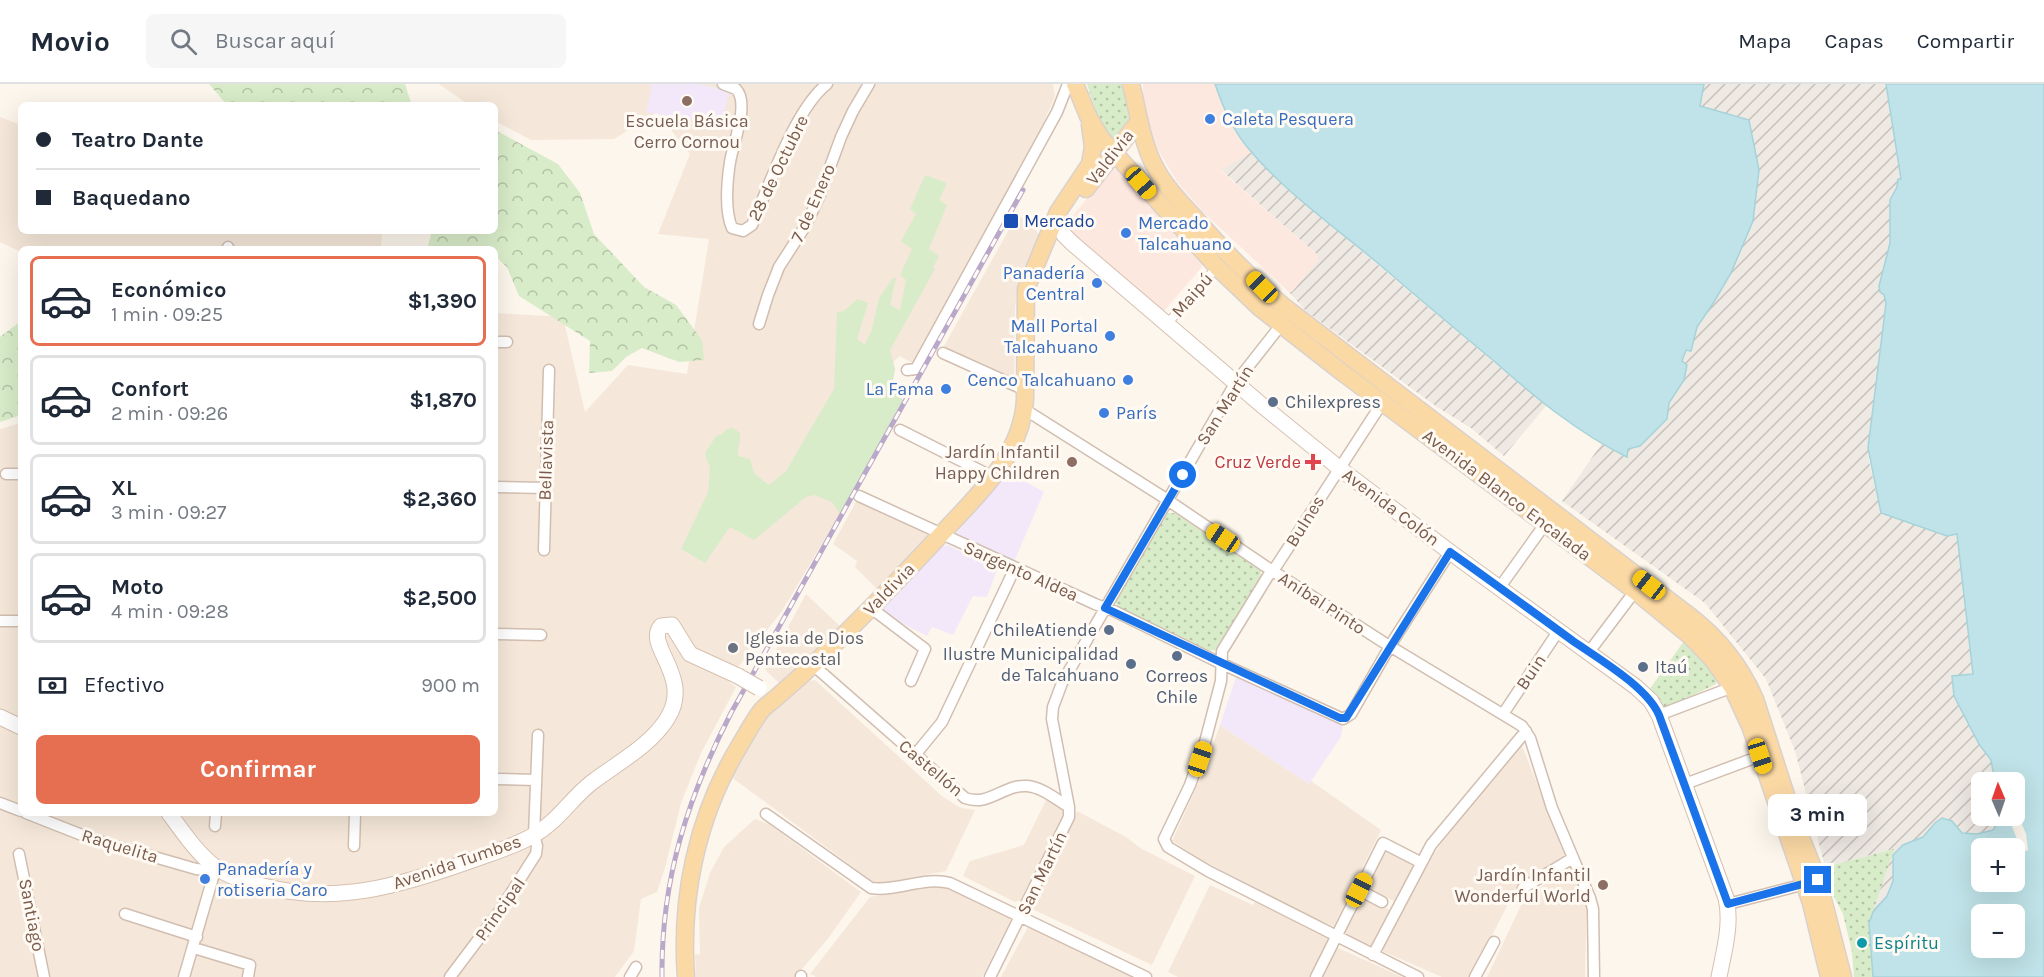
<!DOCTYPE html>
<html lang="es">
<meta charset="utf-8">
<style>
:root{--surface:#fff;--page:#f6f6f7;--text:#1f2937;--muted:#747a83;--line:#e0e1e3;--accent:#e76f51}
body{margin:0;font-family:Karla,sans-serif;background:var(--page);color:var(--text);height:100vh;display:flex;flex-direction:column;font-size:22px;white-space:nowrap}
*{box-sizing:border-box;margin:0}
p{font-size:20px;color:var(--muted)}
.icon{flex:none;width:33px;height:33px;fill:none;stroke:currentColor;stroke-width:2;stroke-linecap:round;stroke-linejoin:round}
.map{position:relative;flex:1;overflow:hidden}
.panel{position:absolute;left:18px;top:162px;width:480px;height:570px;display:flex;flex-direction:column;background:var(--surface);border-radius:9px;box-shadow:0 6px 24px #0002}
.panel>*{flex:none}
.hud{position:absolute;left:18px;top:18px;width:480px;height:132px;border-radius:9px;box-shadow:0 6px 24px #0002;display:grid;align-content:center;height:132px;padding:0 18px;background:var(--surface)}
.needle{width:39px;rotate:358deg}
.fabs{position:absolute;left:1971px;top:688px;display:grid;gap:12px}
.fabs a{display:grid;place-items:center;width:54px;height:54px;border-radius:9px;background:var(--surface);box-shadow:0 6px 24px #0002;font-size:30px}
.end{position:absolute;width:27px;height:27px;margin:-14px;border:8px solid #1a73e8;background:#fff;box-shadow:0 0 0 3px #fff}
.from{border-radius:50%}
.bubble{position:absolute;height:42px;border-radius:9px;background:var(--surface);box-shadow:0 6px 24px #0002;font-size:20px;font-weight:700;line-height:42px;text-align:center}
.car{position:absolute;width:18px;height:36px;margin:-18px -9px;border-radius:8px;box-shadow:0 0 4px 2px #0007;background:linear-gradient(#f5c518 24%,#345 0 40%,#f5c518 0 76%,#345 0 86%,#f5c518 0)}
.hud b{display:flex;align-items:center;gap:21px;height:57px;font-size:22px}
.hud b+b{border-top:2px solid var(--line)}
.hud i{width:15px;height:15px;background:var(--text)}
ul{padding:10px 0 0;list-style:none}
li{display:flex;align-items:center;gap:18px;height:90px;margin:0 12px 9px;padding:0 6px;border:3px solid var(--line);border-radius:9px}
li div{flex:1}
li b{display:block;font-size:22px}
li em{font-style:normal;font-weight:700}
li.selected{border-color:var(--accent)}
li>.icon{width:54px;height:54px;stroke-width:1.5}
.pay{display:flex;align-items:center;gap:15px;height:66px;padding:0 18px;font-size:22px}
.pay p{margin-inline-start:auto}
.primary-button{display:flex;gap:12px;margin-top:auto;padding:12px 18px}
.primary-button a{flex:1;height:69px;border-radius:9px;background:var(--accent);color:#fff;font-size:24px;font-weight:700;line-height:69px;text-align:center}
header{display:flex;align-items:center;gap:36px;box-sizing:border-box;height:84px;padding:0 30px;background:var(--surface);border-bottom:2px solid var(--line)}
header strong{font-size:28px}
nav{display:flex;gap:33px;margin-inline-start:auto;font-size:21px}
.search{width:420px;height:54px;background:var(--page);display:flex;align-items:center;gap:15px;box-sizing:border-box;padding:0 21px;border-radius:9px;color:var(--muted);font-size:22px}
.map>svg:first-child{display:block}
.residential{fill:#f5e8da}
.commercial{fill:#fde8e0}
.industrial{fill:url(#industrial-furrows)}
.education{fill:#f3e8fa}
.grass{fill:#d8ecc9}
.forest{fill:url(#forest-crowns)}
.park{fill:url(#park-dots)}
.water{fill:#bfe3e8;stroke:#a5d3da;stroke-width:1.5;fill-rule:evenodd}
.pier{fill:#fdf6ec}
.lines{fill:none;stroke-linecap:round;stroke-linejoin:round}
.pedestrian-casing{stroke:#d1beb0;stroke-width:10}
.minor-casing{stroke:#d1beb0;stroke-width:13}
.secondary-casing{stroke:#d6c0b0;stroke-width:17}
.primary-casing{stroke:#dad1cd;stroke-width:19}
.pedestrian{stroke:#fff;stroke-width:8}
.minor{stroke:#fff;stroke-width:10}
.secondary{stroke:#fff;stroke-width:15}
.primary{stroke:#fbd9a5;stroke-width:16}
.rail-casing{stroke:#b9a8c9;stroke-width:5}
.rail{stroke:#fffaf3;stroke-width:3;stroke-dasharray:9;stroke-linecap:butt}
.secondary-bridge-casing{stroke:#d6c0b0;stroke-width:17;stroke-linecap:butt}
.secondary-bridge{stroke:#fff;stroke-width:15}
.route{stroke:#1a73e8;stroke-width:8}
.education-dot{fill:#8d6e63;stroke:#fffaf3;stroke-width:2}
.shop-dot{fill:#3f7fe0;stroke:#fffaf3;stroke-width:2}
.transit-dot{fill:#1a4fb4;stroke:#fffaf3;stroke-width:2}
.service-dot{fill:#5c6f8a;stroke:#fffaf3;stroke-width:2}
.health-dot{fill:#e0444e;stroke:#fffaf3;stroke-width:2}
.worship-dot{fill:#6b7280;stroke:#fffaf3;stroke-width:2}
.culture-dot{fill:#0f9aa8;stroke:#fffaf3;stroke-width:2}
.labels{text-anchor:middle;dominant-baseline:central;stroke-width:6;stroke-linejoin:round;paint-order:stroke}
.shop-label{font-size:18px;fill:#366cbe;stroke:#fffaf3;text-anchor:start}
.education-label{font-size:18px;fill:#785e54;stroke:#fffaf3;text-anchor:end}
.street-label{font-size:18px;fill:#7a5c4d;stroke:#fffaf3}
.transit-label{font-size:18px;fill:#164399;stroke:#fffaf3;text-anchor:start}
.service-label{font-size:18px;fill:#4e5e75;stroke:#fffaf3;text-anchor:start}
.health-label{font-size:18px;fill:#be3a42;stroke:#fffaf3;text-anchor:end}
.worship-label{font-size:18px;fill:#5b616d;stroke:#fffaf3;text-anchor:start}
.culture-label{font-size:18px;fill:#0d838f;stroke:#fffaf3;text-anchor:start}
</style>
<header>
<strong>Movio</strong>
<div class="search"><svg class="icon" aria-label="search" viewBox="0 0 24 24"><circle cx="10" cy="10" r="6"/><path d="M15 15l6 6"/></svg>Buscar aquí</div>
<nav><a>Mapa</a><a>Capas</a><a>Compartir</a></nav>
</header>
<div class="map">
<svg width="2044" height="893" viewBox="0 0 2044 893">
<defs>
<pattern id="industrial-furrows" width="10" height="10" patternUnits="userSpaceOnUse" patternTransform="scale(1.5)"><rect width="10" height="10" fill="#efe9e4"/><path d="M-1 1l2-2M0 10L10 0M9 11l2-2" fill="none" stroke="#c7c0bb"/></pattern>
<pattern id="forest-crowns" width="20" height="18" patternUnits="userSpaceOnUse" patternTransform="scale(1.5)"><rect width="20" height="18" fill="#d8ecc9"/><path d="M2 6a3 3 0 1 1 6 0M12 15a3 3 0 1 1 6 0" fill="none" stroke="#b4c2a5"/></pattern>
<pattern id="park-dots" width="8" height="8" patternUnits="userSpaceOnUse" patternTransform="scale(1.5)"><rect width="8" height="8" fill="#d8ecc9"/><path d="M2 2h.1M6 6h.1" fill="none" stroke="#b4c2a5" stroke-width="1.8" stroke-linecap="round"/></pattern>
</defs>
<rect width="100%" height="100%" fill="#fdf6ec"/>
<path class="residential" d="M439 0H1053L1055 12 1035 59 914 280 900 272 892 279 895 285 892 300 894 307 903 316 840 430 782 527 735 587 729 598 736 603 701 669 681 719 665 784 657 808 641 815 634 867 615 893H0V345L21 339V729H495V229L563 233 585 328 628 281 687 290 709 155 658 150 690 70 657 28 614 55 531 56 495 37V21H469Z
M0 33 21 41V147H382L381 165H21V168L0 158Z
M1017 131 1026 136 1042 153 1021 190 1018 204 1015 224 1014 305 944 268 943 264Z
M857 416 930 452 878 506 855 483 857 477 833 460Z
M806 510 842 544 780 600 765 586Z
M815 596 943 713 961 724 975 726 946 787 882 799 872 797 730 692 767 631 809 597Z
M1220 641 1309 700 1311 697 1381 746 1334 842 1309 832 1204 777 1172 757 1202 691Z
M1522 662 1566 772 1507 811 1509 818 1471 893H1442L1382 867 1423 784 1477 712 1517 664Z
M1048 712 1066 724 1021 816 1015 818 963 792 970 777 1024 761Z
M1077 727 1126 753 1142 765 1195 792 1152 881 1030 824Z
M755 735 769 740 861 808 827 856 795 893H696L695 871 700 870 699 824 710 789 724 763Z
M1384 763 1416 779 1396 818 1364 802Z
M1571 784 1587 817 1585 893H1487L1525 813Z
M1210 801 1253 821 1255 818 1328 855 1310 893H1178L1168 888Z
M936 802 952 804 1011 835 982 893H816L810 890 870 813Z
M1359 811 1392 827 1372 865 1341 850Z
M1028 843 1131 893H1001Z
M1336 863 1402 893H1323Z"/>
<path class="commercial" d="M1143 0H1215L1223 23 1238 51 1252 68 1221 87 1318 171 1319 176 1292 208H1289L1203 128 1178 99 1157 64 1148 40 1143 11Z
M1117 84 1202 178 1201 184 1164 227 1068 145 1067 139 1111 85Z"/>
<path class="industrial" d="M1704 0H1886L1901 95 1890 116V159L1879 202 1886 215V219L1868 364 1869 377 1881 429 1957 450 1973 590 1974 649 1979 660 1988 671 1993 683 1995 699H1982V732H1999L1997 740 1993 746 1987 749H1962L1952 737 1929 746 1923 753 1903 761 1893 771V797L1887 812 1873 828 1869 839 1893 765 1825 783 1795 667 1766 595 1705 519 1562 417 1602 359 1627 373 1628 365 1640 362 1667 335 1669 319 1684 296 1687 281 1682 277 1686 265 1691 266 1697 243 1731 189 1753 137 1758 86 1755 71 1700 22Z
M1252 68 1297 113 1546 322 1504 372 1471 344 1437 323 1306 227 1289 208H1292L1318 176V171L1221 86Z"/>
<path class="education" d="M652 0H698L730 7 719 46 692 41 694 36 646 28Z
M1006 387 1044 408 1014 478 955 451 996 404Z
M948 461 997 486 987 513 973 512 953 551 932 543 927 552 882 529V523L942 463Z
M1236 593 1343 639 1341 653 1309 700 1220 641Z"/>
<path class="grass" d="M925 91 947 99 939 116 947 121 929 165 939 172 933 183 935 185 890 266 895 285 892 300 894 307 903 316 840 430 832 418 814 411 806 413 754 456 730 443 705 479 681 465 708 408 710 382 707 377 705 369 716 352 722 350 727 345 733 344 740 349C741 358 737 363 738 372L750 375 754 389 769 401 786 387 834 305 837 228 844 227 857 215 868 219 857 255 865 261 872 245 879 214 893 194H896L890 221 900 226 906 196 900 191 912 165 901 157 916 130 910 125Z"/>
<path class="forest" d="M209 0H405L411 19 416 21H227Z
M495 46 558 80 580 109 594 150 644 203 676 221 702 256 704 276 679 278 642 264 626 273 612 287 589 289 590 257 519 212 507 183 495 172V165H427L431 151 428 147H495Z
M21 237V331L0 338V253Z"/>
<path class="park" d="M1087 0H1123L1130 39 1116 56C1102 51 1091 14 1087 0Z
M1167 429H1175L1261 487 1260 495 1215 566 1207 567 1119 524 1115 517 1163 431Z
M1684 557 1718 593 1716 600 1663 626 1649 606Z
M1894 765 1869 839 1873 893H1854L1852 868 1843 830 1833 811 1825 783Z"/>
<path class="water" d="M1215 0H1704L1700 22 1749 36 1759 86 1753 137 1731 189 1714 218 1697 243 1691 267 1686 266 1682 277 1687 281 1684 296 1669 319 1667 335 1640 362 1628 365 1627 373C1578 349 1536 314 1495 278 1459 248 1423 218 1387 187 1342 148 1286 110 1248 64 1232 45 1223 23 1215 0Z
M1886 0H2044V893H1873L1869 839 1873 828 1887 812 1893 797V771L1903 761 1923 753 1935 739 1942 734 1952 737 1962 749 1977 750 1993 746 1997 740 1999 732H2014V699H1995L1991 676 1979 660 1954 612 1952 592 1973 590 1957 450 1947 452 1881 429 1868 364 1886 219 1884 211 1880 208 1879 202 1890 159V116L1897 103 1898 95H1901ZM1982 765H2014V798H1982ZM1982 831H2014V864H1982Z"/>
<path class="pier" d="M2015 724 2026 750 2028 766 2022 768 2008 732H2014Z"/>
<g class="lines">
<g class="pedestrian-casing">
<path id="pedestrian" d="M1167 240 1217 183"/>
</g>
<g class="minor-casing">
<path id="minor" d="M723 0 736 5C750 19 733 59 730 78 727 98 724 125 732 144L743 147 752 141C769 103 794 26 827 0
M228 165V163
M759 240 768 211 779 183 806 141 819 113 841 53 853 27 869 0
M495 258H507
M943 269 1025 306
M907 286 916 285 1057 28 1068 0
M1382 319 1277 481 1268 492 1222 567 1221 597 1205 658 1190 701 1164 755 1168 763 1208 787 1418 893
M1024 325 1160 411 1265 482 1383 558 1522 642 1530 654 1552 724 1590 814 1593 825 1594 893
M900 346 993 393
M6 390H21
M495 403 545 404
M859 412 1095 520 1114 527 1220 579 1343 635 1351 630 1393 557 1450 468
M544 466 549 286
M1500 503 1545 440
M871 524 925 565 911 597
M0 537H21
M495 550 541 551
M1589 568 1635 507
M813 581 965 714C989 723 1004 700 1027 702 1042 703 1057 716 1069 723
M1503 630 1559 546
M1659 631 1738 601
M915 671 942 638 1015 484
M495 695 536 696
M1685 700 1760 672
M0 719 21 727
M26 729 92 755 196 785 205 786 216 783 184 893
M766 730 871 804C897 808 924 792 950 799L1146 893
M215 742 216 729
M354 762 355 729
M19 770 44 893
M1523 804 1573 774
M1359 806 1382 818
M1728 820 1809 799
M125 830 197 853
M194 864 250 881 248 893
M1373 871 1431 761 1526 647
M450 893 499 828 536 770 537 762 534 751 538 651
M630 893 636 883
M801 893V892
M990 893 1069 733V723L1052 635 1053 623 1062 599 1236 298 1281 241
M1316 893 1383 759 1420 778
M1475 893 1494 858"/>
</g>
<g class="secondary-casing">
<path id="secondary" d="M1060 142 1064 151 1072 159 1264 323 1339 384 1450 468 1636 603 1651 617 1659 631 1726 814C1732 840 1724 867 1719 893
M0 633 21 643
M169 729C182 747 201 775 220 786 233 794 248 798 263 802 335 821 399 802 467 778 489 770 514 763 534 751 557 738 571 715 591 699 617 679 649 663 667 635 694 593 644 562 661 542L672 541 690 570 738 592"/>
</g>
<g class="primary-casing">
<path id="primary" d="M1075 0 1088 32 1101 54 1217 183 1260 224 1343 289 1635 507 1690 552 1713 576 1732 603 1750 642 1811 819 1829 893
M1131 0C1138 27 1141 54 1153 79 1163 100 1179 117 1195 134 1223 166 1253 197 1286 224L1691 533C1718 554 1741 583 1755 615L1794 736 1818 796 1843 893
M1086 105 1139 37
M686 893C680 813 697 734 737 666 745 653 752 639 761 627 766 621 773 617 778 612 793 599 808 586 822 572 866 530 908 486 949 442 983 406 1022 368 1025 316L1026 205 1058 128 1090 80 1093 63 1090 41"/>
</g>
<use href="#pedestrian" class="pedestrian"/>
<use href="#minor" class="minor"/>
<use href="#secondary" class="secondary"/>
<use href="#primary" class="primary"/>
<g class="rail-casing">
<path id="rail" d="M662 893C661 796 687 715 731 629L1023 106"/>
</g>
<use href="#rail" class="rail"/>
<g class="secondary-bridge-casing">
<path id="secondary-bridge" d="M738 592 759 604"/>
</g>
<use href="#secondary-bridge" class="secondary-bridge"/>
</g>
<g class="lines">
<path class="route" d="M1183 391 1105 524 1340 634H1346L1450 468C1491 497 1532 527 1573 557 1599 575 1647 603 1659 631L1728 820 1818 796"/>
</g>
<g class="education-dot">
<circle cx="687" cy="17" r="6"/>
<circle cx="1072" cy="378" r="6"/>
<circle cx="1603" cy="801" r="6"/>
</g>
<g class="shop-dot">
<circle cx="1210" cy="35" r="6"/>
<circle cx="1126" cy="149" r="6"/>
<circle cx="1097" cy="199" r="6"/>
<circle cx="1110" cy="252" r="6"/>
<circle cx="1128" cy="296" r="6"/>
<circle cx="946" cy="305" r="6"/>
<circle cx="1104" cy="329" r="6"/>
<circle cx="205" cy="795" r="6"/>
</g>
<rect class="transit-dot" x="1003" y="129" width="16" height="16" rx="3"/>
<g class="service-dot">
<circle cx="1273" cy="318" r="6"/>
<circle cx="1109" cy="546" r="6"/>
<circle cx="1177" cy="572" r="6"/>
<circle cx="1131" cy="580" r="6"/>
<circle cx="1643" cy="583" r="6"/>
</g>
<path class="health-dot" d="M1310 369h6v6h6v6h-6v6h-6v-6h-6v-6h6z"/>
<circle class="worship-dot" cx="733" cy="564" r="6"/>
<circle class="culture-dot" cx="1862" cy="859" r="6"/>
<g class="labels">
<g class="shop-label">
<text x="1222" y="35">Caleta Pesquera</text>
<text x="1138" y="139">Mercado<tspan x="1138" dy="21">Talcahuano</tspan></text>
<text x="1085" y="189" text-anchor="end">Panadería<tspan x="1085" dy="21">Central</tspan></text>
<text x="1098" y="242" text-anchor="end">Mall Portal<tspan x="1098" dy="21">Talcahuano</tspan></text>
<text x="1116" y="296" text-anchor="end">Cenco Talcahuano</text>
<text x="934" y="305" text-anchor="end">La Fama</text>
<text x="1116" y="329">París</text>
<text x="217" y="785">Panadería y<tspan x="217" dy="21">rotiseria Caro</tspan></text>
</g>
<g class="education-label">
<text x="687" y="37" text-anchor="middle">Escuela Básica<tspan x="687" dy="21">Cerro Cornou</tspan></text>
<text x="1060" y="368">Jardín Infantil<tspan x="1060" dy="21">Happy Children</tspan></text>
<text x="1591" y="791">Jardín Infantil<tspan x="1591" dy="21">Wonderful World</tspan></text>
</g>
<g class="street-label">
<text transform="translate(1110 73) rotate(-52)">Valdivia</text>
<text transform="translate(778 84) rotate(-64)">28 de Octubre</text>
<text transform="translate(813 119) rotate(-66)">7 de Enero</text>
<text transform="translate(1192 211) rotate(-49)">Maipú</text>
<text transform="translate(1225 321) rotate(-58)">San Martín</text>
<text transform="translate(546 376) rotate(-88)">Bellavista</text>
<text transform="translate(1507 411) rotate(37)">Avenida Blanco Encalada</text>
<text transform="translate(1391 423) rotate(37)">Avenida Colón</text>
<text transform="translate(1305 437) rotate(-58)">Bulnes</text>
<text transform="translate(1021 487) rotate(24)">Sargento Aldea</text>
<text transform="translate(889 505) rotate(-46)">Valdivia</text>
<text transform="translate(1322 519) rotate(33)">Aníbal Pinto</text>
<text transform="translate(1531 588) rotate(-56)">Buin</text>
<text transform="translate(931 684) rotate(40)">Castellón</text>
<text transform="translate(120 762) rotate(17)">Raquelita</text>
<text transform="translate(457 778) rotate(-19)">Avenida Tumbes</text>
<text transform="translate(1042 789) rotate(-64)">San Martín</text>
<text transform="translate(500 825) rotate(-55)">Principal</text>
<text transform="translate(32 831) rotate(79)">Santiago</text>
</g>
<g class="transit-label">
<text x="1024" y="137">Mercado</text>
</g>
<g class="service-label">
<text x="1285" y="318">Chilexpress</text>
<text x="1097" y="546" text-anchor="end">ChileAtiende</text>
<text x="1119" y="570" text-anchor="end">Ilustre Municipalidad<tspan x="1119" dy="21">de Talcahuano</tspan></text>
<text x="1655" y="583">Itaú</text>
<text x="1177" y="592" text-anchor="middle">Correos<tspan x="1177" dy="21">Chile</tspan></text>
</g>
<g class="health-label">
<text x="1301" y="378">Cruz Verde</text>
</g>
<g class="worship-label">
<text x="745" y="554">Iglesia de Dios<tspan x="745" dy="21">Pentecostal</tspan></text>
</g>
<g class="culture-label">
<text x="1874" y="859">Espíritu</text>
</g>
</g>
</svg>
<div class="fabs">
<a><svg class="needle" viewBox="-14 -14 28 28"><path d="M0-13l5 13h-10z" fill="#e53935"/><path d="M0 13l5-13h-10z" fill="#747a83"/></svg></a>
<a>+</a>
<a>−</a>
</div>
<i class="end from" style="left:1183px;top:391px"></i>
<i class="end" style="left:1818px;top:796px"></i>
<div class="bubble" style="left:1768px;top:710px;width:99px">3 min</div>
<i class="car" style="left:1141px;top:99px;rotate:139deg"></i>
<i class="car" style="left:1262px;top:203px;rotate:315deg"></i>
<i class="car" style="left:1223px;top:454px;rotate:304deg"></i>
<i class="car" style="left:1649px;top:501px;rotate:308deg"></i>
<i class="car" style="left:1760px;top:672px;rotate:162deg"></i>
<i class="car" style="left:1200px;top:675px;rotate:18deg"></i>
<i class="car" style="left:1359px;top:806px;rotate:27deg"></i>
<div class="hud">
<b><i class="from"></i>Teatro Dante</b>
<b><i></i>Baquedano</b>
</div>
<section class="panel">
<ul>
<li class="selected"><svg class="icon" aria-label="car" viewBox="0 0 24 24"><path d="M5 17H2v-5l4-1 3-4h7l3 4 3 1v5h-3M9 17h6M6 11h13"/><circle cx="7" cy="17" r="2"/><circle cx="17" cy="17" r="2"/></svg><div><b>Económico</b><p>1 min · 09:25</p></div><em>$1,390</em></li>
<li><svg class="icon" aria-label="car" viewBox="0 0 24 24"><path d="M5 17H2v-5l4-1 3-4h7l3 4 3 1v5h-3M9 17h6M6 11h13"/><circle cx="7" cy="17" r="2"/><circle cx="17" cy="17" r="2"/></svg><div><b>Confort</b><p>2 min · 09:26</p></div><em>$1,870</em></li>
<li><svg class="icon" aria-label="car" viewBox="0 0 24 24"><path d="M5 17H2v-5l4-1 3-4h7l3 4 3 1v5h-3M9 17h6M6 11h13"/><circle cx="7" cy="17" r="2"/><circle cx="17" cy="17" r="2"/></svg><div><b>XL</b><p>3 min · 09:27</p></div><em>$2,360</em></li>
<li><svg class="icon" aria-label="car" viewBox="0 0 24 24"><path d="M5 17H2v-5l4-1 3-4h7l3 4 3 1v5h-3M9 17h6M6 11h13"/><circle cx="7" cy="17" r="2"/><circle cx="17" cy="17" r="2"/></svg><div><b>Moto</b><p>4 min · 09:28</p></div><em>$2,500</em></li>
</ul>
<div class="pay"><svg class="icon" aria-label="cash" viewBox="0 0 24 24"><path d="M3 7h18v10H3z"/><circle cx="12" cy="12" r="2"/></svg>Efectivo<p>900 m</p></div>
<div class="primary-button"><a>Confirmar</a></div>
</section>
</div>
